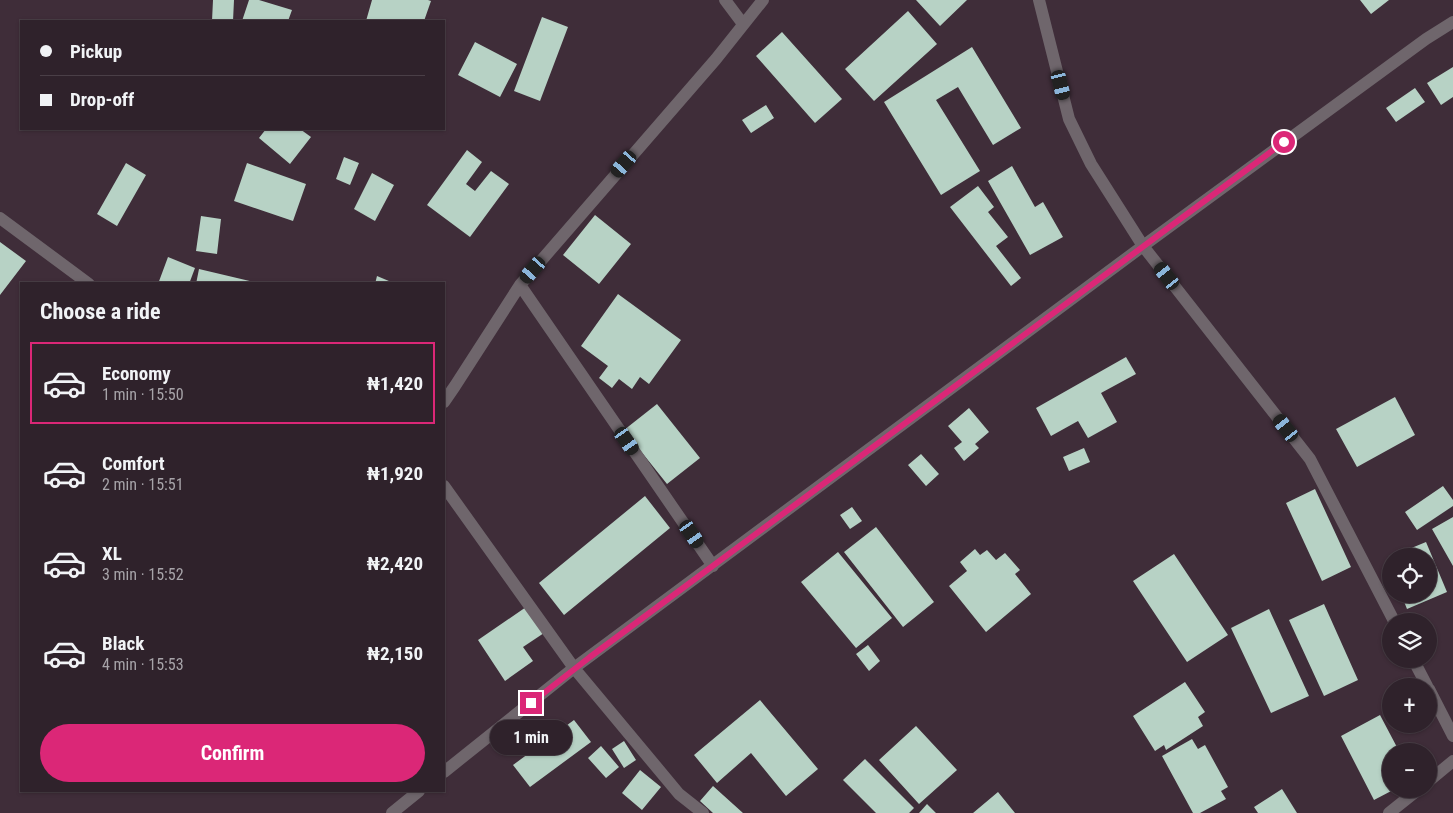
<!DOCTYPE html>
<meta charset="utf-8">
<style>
:root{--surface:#2f222b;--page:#372a33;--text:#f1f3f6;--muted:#a7a4a9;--line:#4a3f47;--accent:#db2777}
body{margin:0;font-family:"Roboto Condensed",sans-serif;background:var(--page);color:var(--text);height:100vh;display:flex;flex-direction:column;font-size:19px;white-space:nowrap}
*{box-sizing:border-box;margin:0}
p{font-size:16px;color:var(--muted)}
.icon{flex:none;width:28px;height:28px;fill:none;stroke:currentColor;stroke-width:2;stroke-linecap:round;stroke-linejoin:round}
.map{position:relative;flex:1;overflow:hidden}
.side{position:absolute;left:20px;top:282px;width:425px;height:510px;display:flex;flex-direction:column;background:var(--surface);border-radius:0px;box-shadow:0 1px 4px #0004,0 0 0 1px var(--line)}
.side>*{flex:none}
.top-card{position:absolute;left:20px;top:20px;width:425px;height:110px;border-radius:0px;box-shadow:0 1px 4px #0004,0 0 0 1px var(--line);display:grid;align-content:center;height:110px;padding:0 20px;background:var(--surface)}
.buttons{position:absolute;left:1382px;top:548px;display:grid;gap:10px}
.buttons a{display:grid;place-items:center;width:55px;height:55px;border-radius:50%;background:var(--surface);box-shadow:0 1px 4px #0004,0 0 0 1px var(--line);font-size:25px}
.end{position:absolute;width:22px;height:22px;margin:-11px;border:6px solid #db2777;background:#fff;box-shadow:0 0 0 2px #fff}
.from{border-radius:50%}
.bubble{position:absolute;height:35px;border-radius:18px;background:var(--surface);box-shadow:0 1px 4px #0004,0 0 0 1px var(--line);font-size:16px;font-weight:700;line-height:35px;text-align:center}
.car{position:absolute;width:15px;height:30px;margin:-15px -8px;border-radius:6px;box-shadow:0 0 4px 1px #0007;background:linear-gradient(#222 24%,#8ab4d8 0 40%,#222 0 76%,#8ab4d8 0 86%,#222 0)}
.top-card b{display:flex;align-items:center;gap:18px;height:48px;font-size:19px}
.top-card b+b{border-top:1px solid var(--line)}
.top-card i{width:12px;height:12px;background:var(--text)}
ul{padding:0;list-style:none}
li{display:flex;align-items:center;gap:15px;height:82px;margin:0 10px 8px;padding:0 10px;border:2px solid transparent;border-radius:0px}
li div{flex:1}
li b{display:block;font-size:19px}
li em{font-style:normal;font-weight:700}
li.on{border-color:var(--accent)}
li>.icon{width:45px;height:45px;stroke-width:1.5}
h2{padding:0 20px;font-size:22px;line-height:60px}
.action{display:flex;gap:10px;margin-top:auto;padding:10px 20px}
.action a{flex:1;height:58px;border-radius:30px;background:var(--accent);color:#fff;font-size:20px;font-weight:700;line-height:58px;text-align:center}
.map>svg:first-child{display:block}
.building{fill:#b7d2c5}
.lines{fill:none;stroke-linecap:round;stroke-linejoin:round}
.minor{stroke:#6f666c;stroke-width:12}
.route{stroke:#db2777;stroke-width:6}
</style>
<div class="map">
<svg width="1453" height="813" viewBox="0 0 1453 813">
<rect width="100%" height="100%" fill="#3f2d39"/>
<path class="building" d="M213 0H234L233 21H212Z
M249 0H259L292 10 288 21H242Z
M372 0H428L431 1 424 21H366Z
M916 0H967L940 26Z
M1360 0H1389L1371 14Z
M908 11 937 44 874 101 845 69Z
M542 17 568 27 540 101 514 91Z
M782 32 842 99 815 123 756 56Z
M475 42 517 64 500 97 458 75Z
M972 47 1021 128 993 145 958 87 936 100 980 171 941 195 884 102Z
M1453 67V97L1441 105 1427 83Z
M1415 88 1425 102 1396 122 1386 108Z
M766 105 774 118 751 133 742 120Z
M266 129H300L311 137 290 164 259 138Z
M467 150 482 162 466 184 475 191 491 171 509 184 470 237 427 205Z
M344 157 359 163 350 185 336 179Z
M126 163 146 175 117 226 97 214Z
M247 163 306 184 293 221 234 201Z
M1012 166 1035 207 1043 202 1063 237 1030 255 988 181Z
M372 173 394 185 375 221 354 209Z
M978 186 994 207 988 212 1008 237 996 246 1021 278 1011 286 950 207Z
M595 215 631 244 599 284 563 255Z
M201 216 221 219 217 254 196 251Z
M0 242 26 261 0 295Z
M168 257 195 268 189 284H158Z
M199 269 258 283 257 284H196Z
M377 276 396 284H375Z
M618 294 681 340 649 384 640 377 632 389 619 379 612 388 599 378 608 366 581 346Z
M1126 357 1136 374 1101 393 1117 422 1088 438 1078 421 1051 436 1036 408Z
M1395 397 1415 435 1357 467 1336 429Z
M657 404 700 458 667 484 624 430Z
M969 408 989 432 975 444 979 448 964 461 954 448 962 442 948 426Z
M1084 448 1090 462 1069 471 1063 457Z
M921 454 939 474 926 486 908 465Z
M1443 486 1453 500V506L1417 530 1405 512Z
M1315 489 1351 567 1322 581 1286 503Z
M645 496 670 528 564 615 539 583Z
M852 507 862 521 850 529 840 515Z
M1453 517V566L1432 529Z
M876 527 934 602 903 627 844 552Z
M1426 542 1447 592 1407 609 1401 594H1429V556H1392Z
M975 549 980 555 987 550 996 560 1005 553 1020 570 1015 574 1031 594 986 632 949 586 967 571 960 562Z
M838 552 892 618 856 648 801 582Z
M1174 554 1228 635 1187 662 1133 581Z
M1324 604 1358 680 1324 696 1289 620Z
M529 605 547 631 523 647 533 661 505 681 478 640Z
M1269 609 1309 696 1271 713 1231 628Z
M868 645 880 661 869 671 856 654Z
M1185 682 1205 712 1198 717 1203 726 1166 750 1164 745 1155 751 1133 716Z
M760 700 818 769 786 796 751 753 717 783 694 755Z
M1380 715 1399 751H1391V789H1395L1374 800 1341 736Z
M574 720 591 742 530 787 513 765Z
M916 726 957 770 919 804 879 760Z
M1192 739 1198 749 1205 745 1228 787 1221 791 1226 799 1200 813H1193L1162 756Z
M624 741 636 760 624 768 612 749Z
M601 746 619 767 606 778 588 758Z
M865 759 914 808 909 813H876L843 780Z
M640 770 661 787 642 810 622 793Z
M713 786 743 813H713L700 801Z
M1282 789 1297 813H1258L1254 807Z
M998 792 1015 813H973Z
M927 804 936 813H919Z"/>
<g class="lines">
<path class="minor" d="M725 0 743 24
M1039 0 1069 119 1091 164 1143 246 1310 459 1394 621
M0 218 89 284
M520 285 713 566
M444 402 455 386 520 285 716 59 763 0
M444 486 574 668 679 794 703 813
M1413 659 1427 686
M1429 689 1453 736
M444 772 574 668 1143 246 1426 39 1453 22
M1429 781 1453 761
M392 813 419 791
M1389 813 1419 789"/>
</g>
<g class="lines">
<path class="route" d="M531 703 590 657 1284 142"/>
</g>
</svg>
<div class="buttons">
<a><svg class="icon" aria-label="locate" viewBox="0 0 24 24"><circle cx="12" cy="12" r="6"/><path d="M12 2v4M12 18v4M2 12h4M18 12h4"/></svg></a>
<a><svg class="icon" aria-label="layers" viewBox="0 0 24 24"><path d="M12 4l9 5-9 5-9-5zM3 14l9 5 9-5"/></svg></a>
<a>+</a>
<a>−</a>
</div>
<i class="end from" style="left:1284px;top:142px"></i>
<i class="end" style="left:531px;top:703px"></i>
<div class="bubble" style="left:490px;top:720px;width:82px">1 min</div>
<i class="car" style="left:1061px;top:85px;rotate:166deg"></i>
<i class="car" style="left:624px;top:164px;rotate:221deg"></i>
<i class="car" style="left:533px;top:270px;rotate:221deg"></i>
<i class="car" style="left:1167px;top:276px;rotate:322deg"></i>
<i class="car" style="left:1286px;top:428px;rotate:322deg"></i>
<i class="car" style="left:627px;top:441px;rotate:145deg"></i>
<i class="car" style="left:692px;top:534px;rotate:145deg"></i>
<div class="top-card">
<b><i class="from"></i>Pickup</b>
<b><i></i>Drop-off</b>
</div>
<section class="side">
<h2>Choose a ride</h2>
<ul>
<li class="on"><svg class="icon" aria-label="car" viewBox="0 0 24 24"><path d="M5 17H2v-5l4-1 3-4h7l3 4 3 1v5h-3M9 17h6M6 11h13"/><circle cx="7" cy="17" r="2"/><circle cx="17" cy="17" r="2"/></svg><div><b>Economy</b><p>1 min · 15:50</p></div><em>₦1,420</em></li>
<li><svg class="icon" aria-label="car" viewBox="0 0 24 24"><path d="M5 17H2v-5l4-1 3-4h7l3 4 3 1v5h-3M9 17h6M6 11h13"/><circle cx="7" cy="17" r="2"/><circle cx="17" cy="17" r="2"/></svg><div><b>Comfort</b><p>2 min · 15:51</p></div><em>₦1,920</em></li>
<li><svg class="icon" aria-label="car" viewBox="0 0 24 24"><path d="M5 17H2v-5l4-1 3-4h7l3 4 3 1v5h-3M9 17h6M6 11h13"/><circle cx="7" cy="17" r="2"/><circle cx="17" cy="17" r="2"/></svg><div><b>XL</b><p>3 min · 15:52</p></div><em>₦2,420</em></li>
<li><svg class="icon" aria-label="car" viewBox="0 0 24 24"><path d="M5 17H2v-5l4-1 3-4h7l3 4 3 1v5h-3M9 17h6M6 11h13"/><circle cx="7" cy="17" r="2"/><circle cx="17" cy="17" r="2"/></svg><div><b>Black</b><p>4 min · 15:53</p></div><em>₦2,150</em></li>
</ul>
<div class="action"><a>Confirm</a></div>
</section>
</div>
